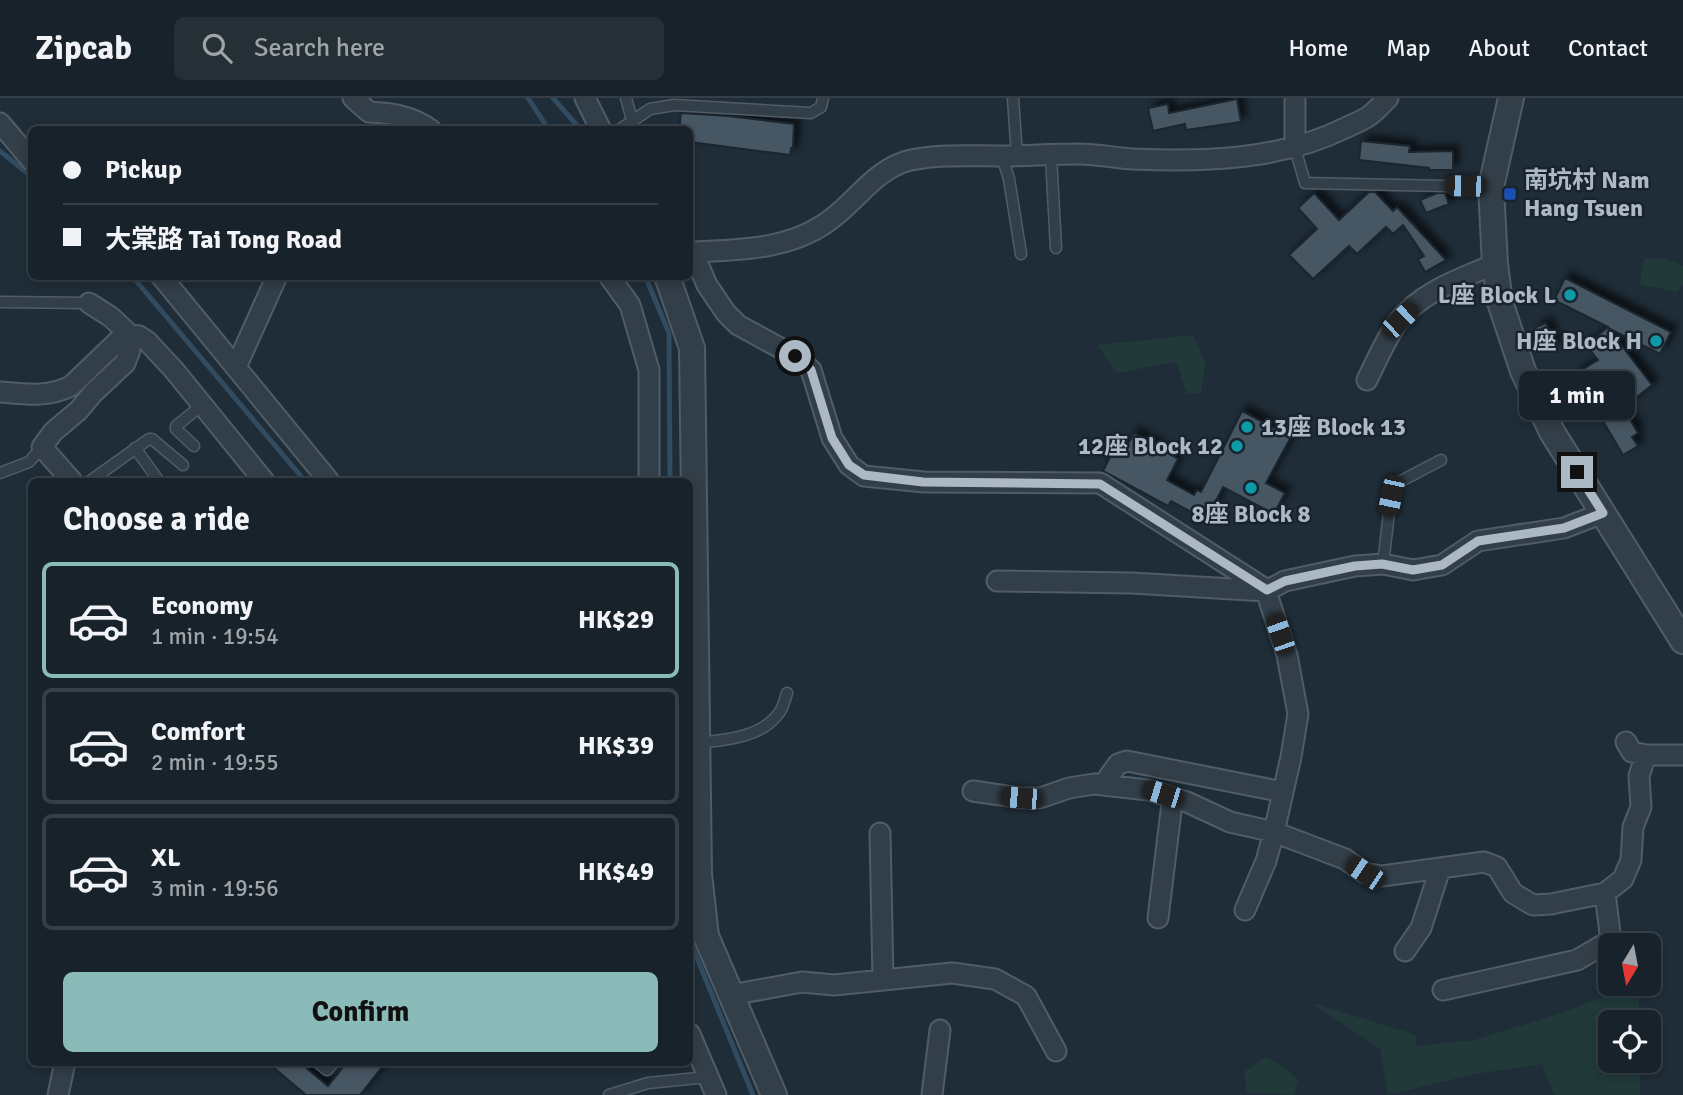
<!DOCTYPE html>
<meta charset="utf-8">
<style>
:root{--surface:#17222a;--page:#242f36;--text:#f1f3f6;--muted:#9ea4a8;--line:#363f47;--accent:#8bbbb9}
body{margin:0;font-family:Signika,"Noto Sans TC",sans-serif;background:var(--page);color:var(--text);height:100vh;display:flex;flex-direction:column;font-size:26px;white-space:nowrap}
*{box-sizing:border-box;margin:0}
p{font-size:23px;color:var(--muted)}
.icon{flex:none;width:38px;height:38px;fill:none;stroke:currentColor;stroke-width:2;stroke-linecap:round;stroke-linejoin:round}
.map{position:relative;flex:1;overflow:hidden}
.panel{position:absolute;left:28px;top:380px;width:665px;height:588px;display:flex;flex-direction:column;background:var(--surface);border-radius:10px;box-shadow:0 4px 10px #0003,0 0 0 2px var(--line)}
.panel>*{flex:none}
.banner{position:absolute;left:28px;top:28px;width:665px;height:154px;border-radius:10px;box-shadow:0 4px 10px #0003,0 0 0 2px var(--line);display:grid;align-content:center;height:154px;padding:0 35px;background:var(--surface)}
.needle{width:46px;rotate:190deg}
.fabs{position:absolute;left:1598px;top:835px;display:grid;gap:14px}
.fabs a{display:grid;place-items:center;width:63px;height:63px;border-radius:10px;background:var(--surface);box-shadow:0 4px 10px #0003,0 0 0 2px var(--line);font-size:35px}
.end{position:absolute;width:32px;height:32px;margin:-16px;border:9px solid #acb9c5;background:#111;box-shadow:0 0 0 4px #111}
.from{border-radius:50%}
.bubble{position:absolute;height:49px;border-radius:10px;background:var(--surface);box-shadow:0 4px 10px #0003,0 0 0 2px var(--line);font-size:23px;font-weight:700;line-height:49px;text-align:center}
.car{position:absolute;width:21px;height:42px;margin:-21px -10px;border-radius:9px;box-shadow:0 0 5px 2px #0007;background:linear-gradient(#222 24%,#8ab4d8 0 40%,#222 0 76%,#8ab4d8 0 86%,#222 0)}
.banner b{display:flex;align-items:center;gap:24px;height:66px;font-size:26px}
.banner b+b{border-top:2px solid var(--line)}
.banner i{width:18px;height:18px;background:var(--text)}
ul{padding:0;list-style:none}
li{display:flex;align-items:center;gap:21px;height:116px;margin:0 14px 10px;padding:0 21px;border:4px solid var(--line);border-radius:10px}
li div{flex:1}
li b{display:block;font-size:26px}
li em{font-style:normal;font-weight:700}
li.active{border-color:var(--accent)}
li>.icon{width:63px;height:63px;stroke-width:1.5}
h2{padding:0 35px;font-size:32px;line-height:84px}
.button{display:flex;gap:14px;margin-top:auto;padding:14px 35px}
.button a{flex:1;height:80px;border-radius:10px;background:var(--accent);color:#111;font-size:28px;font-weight:700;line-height:80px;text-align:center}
header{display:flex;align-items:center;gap:42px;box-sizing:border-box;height:98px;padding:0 35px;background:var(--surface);border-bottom:2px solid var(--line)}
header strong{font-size:33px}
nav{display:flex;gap:38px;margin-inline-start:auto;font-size:24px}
.search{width:490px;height:63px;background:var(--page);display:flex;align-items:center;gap:18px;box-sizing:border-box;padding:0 24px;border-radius:10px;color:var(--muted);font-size:26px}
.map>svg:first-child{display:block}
.green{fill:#213939}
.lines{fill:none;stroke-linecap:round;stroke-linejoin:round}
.stream{stroke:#314b60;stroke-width:5}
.building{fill:#475764;stroke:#1a252f;stroke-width:2;filter:url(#shadow)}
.service-casing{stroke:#505c66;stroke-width:13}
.minor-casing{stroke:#505c66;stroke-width:23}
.tertiary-casing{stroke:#505c66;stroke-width:28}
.service{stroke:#323e48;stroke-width:10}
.minor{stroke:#323e48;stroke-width:19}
.tertiary{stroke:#323e48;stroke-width:24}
.route{stroke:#acb9c5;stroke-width:9}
.transit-dot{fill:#1a4fb4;stroke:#18232d;stroke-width:2.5}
.culture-dot{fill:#0f9aa8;stroke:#18232d;stroke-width:2.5}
.labels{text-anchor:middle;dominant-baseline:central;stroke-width:5;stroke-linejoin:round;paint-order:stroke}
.poi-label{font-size:24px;font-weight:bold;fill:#acb9c5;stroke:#18232d;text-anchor:end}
</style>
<header>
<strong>Zipcab</strong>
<div class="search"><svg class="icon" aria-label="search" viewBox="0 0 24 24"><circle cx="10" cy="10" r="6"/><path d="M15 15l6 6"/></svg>Search here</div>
<nav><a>Home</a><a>Map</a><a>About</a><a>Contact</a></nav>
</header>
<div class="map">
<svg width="1683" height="997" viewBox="0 0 1683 997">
<defs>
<filter id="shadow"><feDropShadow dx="6" dy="-6" stdDeviation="3.5" flood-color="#0009"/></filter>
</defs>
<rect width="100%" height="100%" fill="#1f2d38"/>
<path class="green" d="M1644 160 1667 161 1683 168V186L1677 194 1640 186Z
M1193 237 1205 264 1201 296 1187 295 1176 264 1117 275 1097 247Z
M1638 886 1640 924H1610V962L1640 963V997H1554L1542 966 1475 976 1388 997 1380 951 1310 904 1416 937V948L1474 942 1558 916Z
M1266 959 1285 970 1298 982 1294 997 1247 995 1244 974Z"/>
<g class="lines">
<path class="stream" d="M528 0 549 32
M553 0 581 32
M0 53 32 79
M132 178 305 383
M645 178 669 235 670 383
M690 843 753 997"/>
</g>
<path class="building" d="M1237 1 1241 24 1186 32 1185 26 1153 33 1148 10 1168 6 1169 15Z
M681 15 728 18 794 26 793 50H791L790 57 690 44V32H679Z
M1361 43 1410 48 1409 54 1453 53V72H1429V70L1359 62Z
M1369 94H1375L1393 113 1397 109 1446 162 1425 174 1418 161 1424 158 1403 127 1393 136 1386 129 1357 156 1349 148 1313 181 1289 157 1317 131 1298 110 1314 95 1339 122Z
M1437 95H1445L1449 106 1426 115 1420 102Z
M1565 180 1671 234 1660 256 1608 230 1652 287 1623 310 1638 335 1632 339 1638 348 1623 357 1575 276 1598 262 1586 247 1608 229 1554 202Z
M1546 225 1556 248 1544 253 1534 230Z
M1242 313 1291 339 1266 385 1285 395 1274 416 1223 389 1206 422 1171 403 1168 408 1103 373 1113 353 1122 357 1134 335 1178 361 1167 382 1194 397 1197 392 1201 394Z
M267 964H299L328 988 347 964H386L360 997H306Z"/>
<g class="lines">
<g class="service-casing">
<path id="service" d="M626 0 632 22
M1013 0 1017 58
M619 32 650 11 674 7 811 15 821 9 823 0
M1295 50 1305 85 1491 89
M1002 58 1009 81 1021 156
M1051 58 1056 150
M0 204 89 205
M194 348 176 331V328L202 307
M135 350 159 383
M0 375 29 364 42 349
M90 383 149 341H152L183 367
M1383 466 1391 398 1401 383 1441 362
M698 645C725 642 761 640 779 615 783 610 785 601 787 595
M317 964 327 972 334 964
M609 997 648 985 708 979"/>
</g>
<g class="minor-casing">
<path id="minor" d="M353 0 369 14C391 15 413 18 431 32
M585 0 601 32
M0 25 32 63
M1295 50V0
M690 154C740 152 795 152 835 118 860 98 879 69 911 62 941 56 970 58 1001 58 1026 58 1050 56 1075 56 1094 55 1114 60 1133 61 1204 64 1281 62 1345 30 1353 26 1362 23 1369 18 1376 13 1382 6 1388 0
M693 154 707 187 726 215 738 227 795 258 811 272 832 340 849 367 864 378 924 384 1100 385 1267 492
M161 178 329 383
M609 178 630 207 649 272V383
M236 269 277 178
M1367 282C1377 262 1385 242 1398 224 1420 194 1462 180 1495 166
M0 294C25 296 47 300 71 288L120 241 130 237 139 238 147 243 174 272 264 383
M72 383 42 349 53 334 79 312 93 295 125 265 130 252V237L111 219 89 205
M997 483 1132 485 1266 493 1285 483 1355 468 1383 466 1413 472 1442 467 1478 443 1564 430 1603 415
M1626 644 1632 654 1646 657H1683
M1103 687 1118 666 1127 663 1283 694
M973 693 1021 700H1040L1069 690 1094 686 1148 692 1187 704 1230 724 1274 734 1345 761 1365 775 1382 778 1484 764 1497 769 1513 795 1533 807 1551 806 1605 795 1623 781 1631 762 1633 729 1641 709 1639 678 1646 657
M880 735 883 882
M1245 812 1266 763 1274 734 1291 659 1298 616 1287 557 1266 493
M1158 820 1172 705 1178 701
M1405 853 1421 830 1440 771
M1443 892 1577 862 1608 844 1610 835 1605 795
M731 897 802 884 834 887 952 875 995 881 1026 898 1056 953
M690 936 716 997
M58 997 65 964
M932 997 940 932"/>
</g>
<g class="tertiary-casing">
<path id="tertiary" d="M1511 0 1491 89 1495 166 1500 204 1523 273 1552 334 1683 543
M667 178 692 250 699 776 706 838 774 997"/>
</g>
<use href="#service" class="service"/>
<use href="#minor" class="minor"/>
<use href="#tertiary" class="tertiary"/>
</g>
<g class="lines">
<path class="route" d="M795 258 811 272 832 340 849 367 864 377 923 384 1100 386 1267 492 1285 483 1355 468 1382 466 1413 472 1442 467 1478 443 1564 430 1603 415 1577 374"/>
</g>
<rect class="transit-dot" x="1503" y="89" width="14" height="14" rx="3.5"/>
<g class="culture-dot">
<circle cx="1570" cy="197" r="7"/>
<circle cx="1656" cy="243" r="7"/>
<circle cx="1247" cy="329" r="7"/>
<circle cx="1237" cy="348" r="7"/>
<circle cx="1251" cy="390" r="7"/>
</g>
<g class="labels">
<g class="poi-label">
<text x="1524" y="82" text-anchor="start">南坑村 Nam<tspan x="1524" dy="28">Hang Tsuen</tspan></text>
<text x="1556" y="197">L座 Block L</text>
<text x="1642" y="243">H座 Block H</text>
<text x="1261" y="329" text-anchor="start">13座 Block 13</text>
<text x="1223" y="348">12座 Block 12</text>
<text x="1251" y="416" text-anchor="middle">8座 Block 8</text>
</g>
</g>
</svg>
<div class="fabs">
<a><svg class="needle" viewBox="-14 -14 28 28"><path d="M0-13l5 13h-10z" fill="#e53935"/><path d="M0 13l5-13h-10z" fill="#9ea4a8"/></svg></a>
<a><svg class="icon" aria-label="locate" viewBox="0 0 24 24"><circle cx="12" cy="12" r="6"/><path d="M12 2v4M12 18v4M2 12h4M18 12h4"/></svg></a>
</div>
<i class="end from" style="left:795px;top:258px"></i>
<i class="end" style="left:1577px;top:374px"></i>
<div class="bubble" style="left:1519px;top:273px;width:116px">1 min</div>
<i class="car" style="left:1465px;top:88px;rotate:271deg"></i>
<i class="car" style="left:1400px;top:222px;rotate:46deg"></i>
<i class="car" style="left:1391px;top:398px;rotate:192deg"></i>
<i class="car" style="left:1280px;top:536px;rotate:341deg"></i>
<i class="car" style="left:1163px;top:696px;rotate:287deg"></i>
<i class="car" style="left:1021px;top:700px;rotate:275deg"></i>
<i class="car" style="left:1365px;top:775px;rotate:304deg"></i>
<div class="banner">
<b><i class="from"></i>Pickup</b>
<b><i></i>大棠路 Tai Tong Road</b>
</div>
<section class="panel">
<h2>Choose a ride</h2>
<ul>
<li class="active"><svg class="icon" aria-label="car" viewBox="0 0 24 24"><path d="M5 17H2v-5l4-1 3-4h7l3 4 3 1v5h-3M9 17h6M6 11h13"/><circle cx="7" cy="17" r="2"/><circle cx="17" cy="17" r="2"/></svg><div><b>Economy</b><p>1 min · 19:54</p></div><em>HK$29</em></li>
<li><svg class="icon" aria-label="car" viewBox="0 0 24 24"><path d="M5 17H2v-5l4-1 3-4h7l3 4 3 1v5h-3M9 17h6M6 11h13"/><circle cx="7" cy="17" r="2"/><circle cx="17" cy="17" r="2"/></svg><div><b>Comfort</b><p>2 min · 19:55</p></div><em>HK$39</em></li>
<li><svg class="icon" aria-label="car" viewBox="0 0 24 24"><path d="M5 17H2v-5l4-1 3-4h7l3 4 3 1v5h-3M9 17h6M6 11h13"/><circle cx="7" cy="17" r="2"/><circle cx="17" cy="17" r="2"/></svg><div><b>XL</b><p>3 min · 19:56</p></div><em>HK$49</em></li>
</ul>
<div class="button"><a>Confirm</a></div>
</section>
</div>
